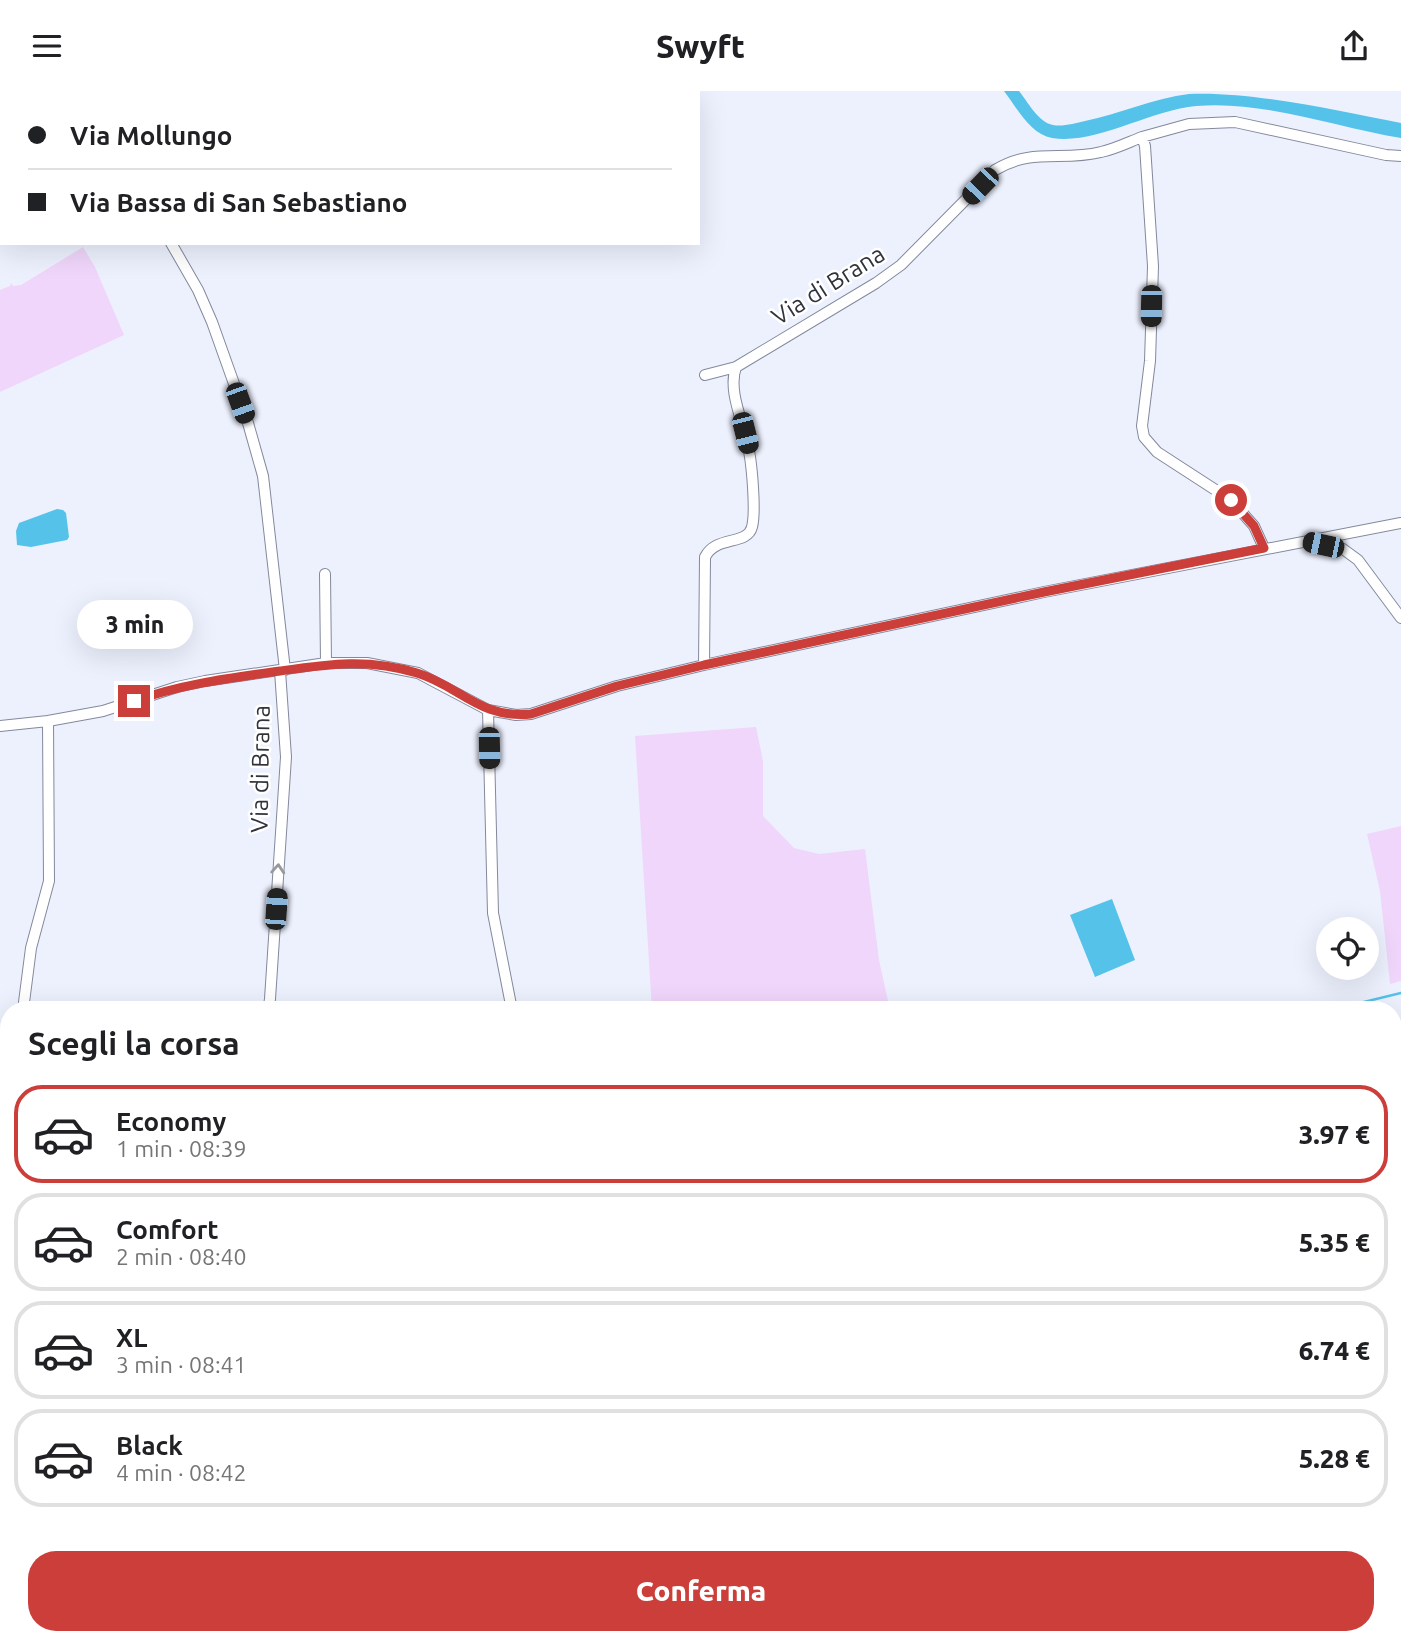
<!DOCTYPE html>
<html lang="it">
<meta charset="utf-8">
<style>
:root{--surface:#fff;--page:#f2f2f2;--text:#202124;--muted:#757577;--line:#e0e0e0;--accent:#cc3e39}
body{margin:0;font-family:Ubuntu,sans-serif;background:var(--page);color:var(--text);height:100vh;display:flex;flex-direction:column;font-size:26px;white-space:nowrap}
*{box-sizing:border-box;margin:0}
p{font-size:23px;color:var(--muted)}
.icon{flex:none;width:38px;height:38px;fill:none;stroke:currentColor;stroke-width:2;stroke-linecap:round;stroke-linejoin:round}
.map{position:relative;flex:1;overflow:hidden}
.panel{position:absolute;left:0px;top:910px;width:1402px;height:644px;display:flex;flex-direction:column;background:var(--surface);border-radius:28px 28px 0 0;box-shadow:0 7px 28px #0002}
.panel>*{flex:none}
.hud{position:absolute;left:0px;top:0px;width:700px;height:154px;box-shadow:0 7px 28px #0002;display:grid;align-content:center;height:154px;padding:0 28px;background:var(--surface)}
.controls{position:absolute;left:1316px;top:826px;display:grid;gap:14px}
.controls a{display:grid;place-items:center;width:63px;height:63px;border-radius:50%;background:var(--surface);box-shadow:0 7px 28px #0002;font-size:35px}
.end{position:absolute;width:32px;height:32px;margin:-16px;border:9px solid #cc3e39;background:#fff;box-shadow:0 0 0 4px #fff}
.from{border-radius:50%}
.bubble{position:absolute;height:49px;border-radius:24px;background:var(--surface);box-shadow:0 7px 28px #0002;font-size:23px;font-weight:800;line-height:49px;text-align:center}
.car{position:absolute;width:21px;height:42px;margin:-21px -10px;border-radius:9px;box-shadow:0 0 5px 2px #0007;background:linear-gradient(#222 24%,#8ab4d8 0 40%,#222 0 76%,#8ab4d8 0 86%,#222 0)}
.hud b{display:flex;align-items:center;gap:24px;height:66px;font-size:26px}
.hud b+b{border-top:2px solid var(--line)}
.hud i{width:18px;height:18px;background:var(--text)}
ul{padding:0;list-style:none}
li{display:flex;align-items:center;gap:21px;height:98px;margin:0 14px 10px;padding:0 14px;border:4px solid var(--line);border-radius:28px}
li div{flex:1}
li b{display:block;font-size:26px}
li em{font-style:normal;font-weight:800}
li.active{border-color:var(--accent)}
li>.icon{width:63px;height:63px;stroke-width:1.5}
h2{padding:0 28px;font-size:32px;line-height:84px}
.button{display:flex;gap:14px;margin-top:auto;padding:14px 28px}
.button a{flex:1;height:80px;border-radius:28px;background:var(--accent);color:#fff;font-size:28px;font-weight:800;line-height:80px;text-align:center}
header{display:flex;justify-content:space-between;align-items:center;height:91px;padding:0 28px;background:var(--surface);font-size:32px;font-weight:800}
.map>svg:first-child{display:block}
.green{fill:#f0d6fa}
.water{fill:#54c2e9}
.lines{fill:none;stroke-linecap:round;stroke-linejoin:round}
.stream{stroke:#54c2e9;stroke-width:2.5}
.minor-casing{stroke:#83899c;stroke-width:12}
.major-casing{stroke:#89a0b8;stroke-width:15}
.minor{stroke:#fff;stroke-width:10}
.major{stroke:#d5e9fd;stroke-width:12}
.oneway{stroke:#98999d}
.route{stroke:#cc3e39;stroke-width:9}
.labels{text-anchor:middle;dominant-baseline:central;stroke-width:5;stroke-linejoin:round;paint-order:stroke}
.street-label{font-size:24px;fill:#30333b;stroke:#fff}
</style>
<header><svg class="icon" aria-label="menu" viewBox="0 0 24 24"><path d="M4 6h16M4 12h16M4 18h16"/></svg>Swyft<svg class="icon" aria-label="share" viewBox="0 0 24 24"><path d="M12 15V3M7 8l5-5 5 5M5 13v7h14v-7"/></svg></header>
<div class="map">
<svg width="1401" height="1554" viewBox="0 0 1401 1554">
<rect width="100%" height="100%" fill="#edf1fe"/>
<path class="green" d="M83 156 95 176 124 244 0 301V199L10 195 11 192 13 195 21 194Z
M756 636 763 670V725L794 757 819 763 865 758 879 869 890 919H652L635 645Z
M1401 735V890L1390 893 1380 800 1367 743Z
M377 1545H507L508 1554H378Z"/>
<path class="water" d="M1004 0H1019C1028 11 1038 31 1053 34 1063 36 1075 32 1085 30 1119 23 1154 7 1189 3 1252 0 1338 20 1401 32V47C1336 36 1262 9 1196 15 1150 19 1096 54 1052 47 1030 43 1017 17 1004 0Z
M57 418 63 419 66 422 69 446 67 449 31 456 17 454 16 440 19 432Z
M1112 808 1135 869 1095 886 1070 824Z"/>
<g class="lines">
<path class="stream" d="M1331 919 1401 902
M0 1062 9 1064
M1393 1377 1401 1379
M717 1545 721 1554
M661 1550 682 1545
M825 1554 833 1545"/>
<g class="minor-casing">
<path id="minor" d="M66 0 67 2
M299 2 302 0
M1142 46 1189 33 1235 31 1386 64 1401 65
M171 152 198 199 212 231 248 332 263 385 285 579
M705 284 736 276 876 192 901 174 995 79C1033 56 1062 71 1101 61 1115 58 1129 51 1142 46L1145 55 1153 175 1150 270 1142 335 1144 346 1157 361 1231 409 1254 435 1264 457
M1311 452 1343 458 1358 469 1401 527
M325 483 326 572
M704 574 705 466C716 444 747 455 752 436 756 421 752 376 749 360 745 334 727 301 736 276
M488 619 493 822 512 919
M0 635 48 630 103 620 177 596 205 590 326 572H367L418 582 488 619 516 624 531 623 617 595 704 574 1044 501 1401 432
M23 919 31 857 49 790 48 630
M268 919 270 908 286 666 280 580
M0 1473 9 1451
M1393 1501 1401 1502
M373 1545V1554
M1216 1545 1217 1554"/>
</g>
<g class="major-casing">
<path id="major" d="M0 1054 9 1056
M1393 1388 1401 1390"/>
</g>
<use href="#minor" class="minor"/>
<use href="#major" class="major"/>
</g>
<defs><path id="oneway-chevron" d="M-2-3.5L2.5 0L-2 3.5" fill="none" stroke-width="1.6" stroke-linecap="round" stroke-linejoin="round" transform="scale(1.75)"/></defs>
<use class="oneway" href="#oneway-chevron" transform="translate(278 778) rotate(-86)"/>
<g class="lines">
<path class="route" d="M134 610C182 593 230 587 280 580 329 573 368 567 417 582 460 595 479 628 531 623L617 595 704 574 1044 501 1264 457 1254 435 1231 409"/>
</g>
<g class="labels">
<g class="street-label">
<text transform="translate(828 194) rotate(-32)">Via di Brana</text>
<text transform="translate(260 678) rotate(-89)">Via di Brana</text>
</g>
</g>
</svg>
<div class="controls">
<a><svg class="icon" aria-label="locate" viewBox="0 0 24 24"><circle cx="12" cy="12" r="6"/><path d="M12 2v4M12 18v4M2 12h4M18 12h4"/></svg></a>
</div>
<i class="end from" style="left:1231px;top:409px"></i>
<i class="end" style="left:134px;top:610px"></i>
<div class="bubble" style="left:77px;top:509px;width:116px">3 min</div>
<i class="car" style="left:980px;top:95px;rotate:224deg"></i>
<i class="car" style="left:1151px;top:215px;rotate:181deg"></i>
<i class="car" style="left:240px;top:312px;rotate:160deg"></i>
<i class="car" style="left:745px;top:342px;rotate:166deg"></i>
<i class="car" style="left:1323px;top:454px;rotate:282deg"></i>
<i class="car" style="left:489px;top:657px;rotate:179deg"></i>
<i class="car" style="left:276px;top:818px;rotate:4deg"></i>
<div class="hud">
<b><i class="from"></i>Via Mollungo</b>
<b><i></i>Via Bassa di San Sebastiano</b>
</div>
<section class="panel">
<h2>Scegli la corsa</h2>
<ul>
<li class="active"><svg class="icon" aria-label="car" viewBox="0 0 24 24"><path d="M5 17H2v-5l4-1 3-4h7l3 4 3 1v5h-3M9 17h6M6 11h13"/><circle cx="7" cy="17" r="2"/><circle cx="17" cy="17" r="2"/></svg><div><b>Economy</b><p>1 min · 08:39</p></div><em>3.97 €</em></li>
<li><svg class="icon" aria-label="car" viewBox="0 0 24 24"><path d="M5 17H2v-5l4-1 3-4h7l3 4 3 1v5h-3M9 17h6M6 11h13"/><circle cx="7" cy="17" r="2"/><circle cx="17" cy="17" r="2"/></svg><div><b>Comfort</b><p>2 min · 08:40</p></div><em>5.35 €</em></li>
<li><svg class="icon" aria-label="car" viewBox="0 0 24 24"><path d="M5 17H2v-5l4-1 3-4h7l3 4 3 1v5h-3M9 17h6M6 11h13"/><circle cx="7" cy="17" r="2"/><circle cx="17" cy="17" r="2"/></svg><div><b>XL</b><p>3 min · 08:41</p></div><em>6.74 €</em></li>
<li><svg class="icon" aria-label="car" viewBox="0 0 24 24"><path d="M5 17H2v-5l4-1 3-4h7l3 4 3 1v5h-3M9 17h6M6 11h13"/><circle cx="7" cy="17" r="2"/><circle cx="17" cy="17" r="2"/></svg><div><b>Black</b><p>4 min · 08:42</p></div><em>5.28 €</em></li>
</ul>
<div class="button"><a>Conferma</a></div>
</section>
</div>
